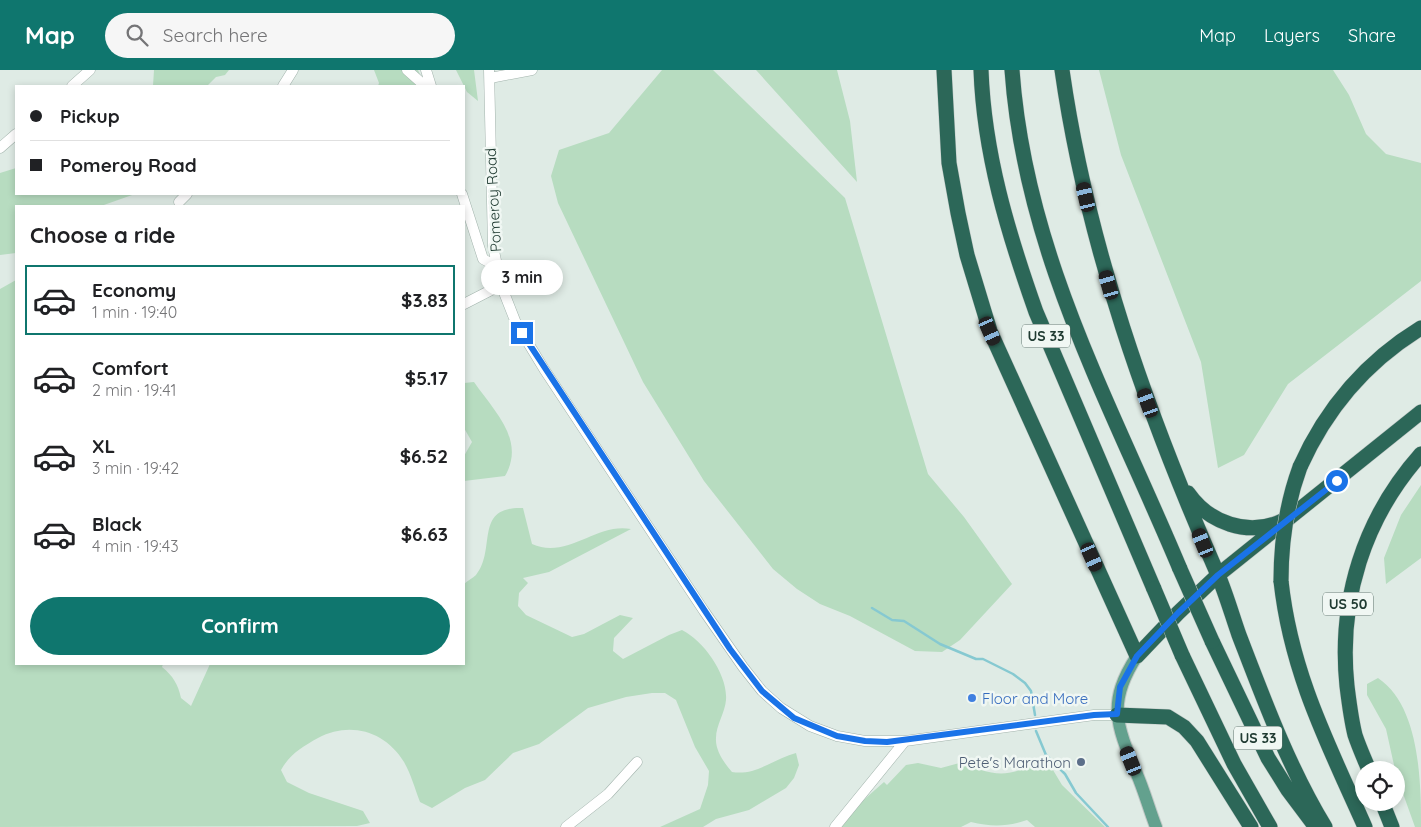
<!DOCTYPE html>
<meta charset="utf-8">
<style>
:root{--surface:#fff;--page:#f6f6f6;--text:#202124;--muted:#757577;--line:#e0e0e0;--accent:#0f766e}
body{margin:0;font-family:Quicksand,sans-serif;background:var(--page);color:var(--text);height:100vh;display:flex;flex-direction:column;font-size:19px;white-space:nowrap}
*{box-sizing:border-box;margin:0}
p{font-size:16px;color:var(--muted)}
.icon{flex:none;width:28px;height:28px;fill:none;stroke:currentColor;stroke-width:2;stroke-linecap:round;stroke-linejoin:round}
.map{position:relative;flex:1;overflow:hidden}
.drawer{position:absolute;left:15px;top:135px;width:450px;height:460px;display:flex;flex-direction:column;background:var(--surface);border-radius:0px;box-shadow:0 2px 8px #0003}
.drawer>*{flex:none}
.banner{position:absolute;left:15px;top:15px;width:450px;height:110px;border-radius:0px;box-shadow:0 2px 8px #0003;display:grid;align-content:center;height:110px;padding:0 15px;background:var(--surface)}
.controls{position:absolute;left:1355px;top:691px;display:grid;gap:10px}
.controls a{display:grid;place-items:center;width:50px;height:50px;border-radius:50%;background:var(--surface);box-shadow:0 2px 8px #0003;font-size:25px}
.end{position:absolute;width:22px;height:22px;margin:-11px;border:6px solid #1a73e8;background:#fff;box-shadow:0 0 0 2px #fff}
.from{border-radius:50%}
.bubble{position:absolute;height:35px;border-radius:18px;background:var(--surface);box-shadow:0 2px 8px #0003;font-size:16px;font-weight:700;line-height:35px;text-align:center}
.car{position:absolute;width:15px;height:30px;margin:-15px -8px;border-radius:6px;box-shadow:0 0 4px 1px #0007;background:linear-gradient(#222 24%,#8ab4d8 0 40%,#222 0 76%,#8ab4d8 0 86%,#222 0)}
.banner b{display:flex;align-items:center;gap:18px;height:48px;font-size:19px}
.banner b+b{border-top:1px solid var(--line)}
.banner i{width:12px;height:12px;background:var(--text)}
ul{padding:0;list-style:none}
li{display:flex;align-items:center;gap:15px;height:70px;margin:0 10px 8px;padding:0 5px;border:2px solid transparent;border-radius:0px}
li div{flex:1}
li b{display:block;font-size:19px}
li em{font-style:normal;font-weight:700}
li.active{border-color:var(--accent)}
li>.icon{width:45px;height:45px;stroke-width:1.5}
h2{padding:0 15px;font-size:22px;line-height:60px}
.action{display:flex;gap:10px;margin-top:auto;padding:10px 15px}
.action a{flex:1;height:58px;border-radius:30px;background:var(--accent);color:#fff;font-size:20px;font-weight:700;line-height:58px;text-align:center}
header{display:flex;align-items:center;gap:30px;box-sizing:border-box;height:70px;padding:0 25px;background:var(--accent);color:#fff}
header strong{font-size:24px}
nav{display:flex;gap:28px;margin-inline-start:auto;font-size:18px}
.search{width:350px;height:45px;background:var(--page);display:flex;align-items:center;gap:12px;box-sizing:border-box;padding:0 18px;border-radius:28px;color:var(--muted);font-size:19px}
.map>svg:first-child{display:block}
.green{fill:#b7dcc0}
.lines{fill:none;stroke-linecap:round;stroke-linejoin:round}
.stream{stroke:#86c9d1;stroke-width:2.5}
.minor-casing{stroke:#a2b3ac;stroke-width:11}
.major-casing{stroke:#c1c8c6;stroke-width:14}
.highway-casing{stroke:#c1c8c6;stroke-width:16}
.minor{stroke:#fff;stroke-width:10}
.major{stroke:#63a18e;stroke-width:12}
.highway{stroke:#2c6758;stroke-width:15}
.highway-bridge-casing{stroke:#c1c8c6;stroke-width:16;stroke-linecap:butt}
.highway-bridge{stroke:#2c6758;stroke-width:15}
.route{stroke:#1a73e8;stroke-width:6}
.shop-dot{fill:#3f7fe0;stroke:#f0f7f3;stroke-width:2}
.service-dot{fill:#5c6f8a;stroke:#f0f7f3;stroke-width:2}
.labels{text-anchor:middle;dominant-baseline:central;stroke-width:5;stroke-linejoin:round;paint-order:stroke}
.shield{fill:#f0f7f3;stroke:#5e736c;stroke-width:1}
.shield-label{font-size:14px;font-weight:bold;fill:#203b32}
.street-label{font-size:15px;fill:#203b32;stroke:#f0f7f3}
.shop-label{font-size:15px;fill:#366cbe;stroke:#f0f7f3;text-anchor:start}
.service-label{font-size:15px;fill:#4e5e75;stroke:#f0f7f3;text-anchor:end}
</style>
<header>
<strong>Map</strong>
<div class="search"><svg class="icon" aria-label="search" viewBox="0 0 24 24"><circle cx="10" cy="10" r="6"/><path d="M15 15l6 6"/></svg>Search here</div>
<nav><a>Map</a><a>Layers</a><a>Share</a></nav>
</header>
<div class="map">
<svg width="1421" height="757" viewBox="0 0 1421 757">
<rect width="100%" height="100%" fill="#dfebe5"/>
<path class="green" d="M154 0H229L225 5 216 7 207 16H153Z
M374 0H418L425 16H378L379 13Z
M456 0H474L478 31 467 22Z
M662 0H713L845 128 928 404 964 447 1012 514 960 570 942 582 915 581 850 546 820 534 797 519 773 499 704 411 643 312 558 133 551 106 559 80 609 63Z
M756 0H837L850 51 857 112Z
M1099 0H1333L1349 25 1366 64 1386 84 1421 93V211L1288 314 1244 385 1218 398 1201 292 1121 85Z
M16 98V124H135L101 136H16V183L0 185V103Z
M16 210V594H163L162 597C173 606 178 614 181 628L191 636 210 594H464V514C467 511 473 508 476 505 497 479 473 436 523 438L532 474C567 490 597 452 631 459L549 502 523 508 528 513 519 523 518 536 526 545 572 567 584 564 620 545 633 548 614 568 613 581 623 589 669 565 682 560C704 571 728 605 726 630 725 643 716 655 716 668 715 680 724 693 732 702 756 706 773 689 796 683L799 695 794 708 786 718 749 740 716 749 703 757H660L700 739 708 715 709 701 695 677 676 630 665 623H652L626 627 588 638 539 674 513 683 485 710 465 718 432 738 420 732C415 719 411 704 404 692 385 661 350 651 318 668 302 677 290 684 281 700L287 712 309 723 363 741 370 753 357 756 0 757V219Z
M474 312C494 341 526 370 505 406L464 411V386L472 372 464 358V313Z
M1421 415V488L1386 514 1384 488 1401 445Z
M1378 608C1420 636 1421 712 1421 757H1415L1396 704 1386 659 1367 625V614Z
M1039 690 1050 695 1062 715 1105 757H1035L1027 750C1007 757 991 757 971 752L961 757H833L884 712 887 715 906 695 918 693 941 698 963 692C980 701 998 707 1017 701 1025 698 1031 693 1039 690Z"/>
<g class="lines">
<path class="stream" d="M872 538 892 550 904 551 940 574 976 589H983L1013 604 1025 613 1031 621 1035 645
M1036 661 1046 685 1065 704 1076 723 1108 757"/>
<g class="minor-casing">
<path id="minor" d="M407 0 425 16
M426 0 431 16
M489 0 493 176 501 215 516 253 544 299 704 541 743 597 762 621 781 638 810 656 837 666 865 671H905L1094 645H1117
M490 8 532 0
M72 16 90 0
M283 16 293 0
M0 78 16 64
M462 124 483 189 496 196
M179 132 187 124
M464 234 501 215
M566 757 608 724 637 692
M835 757 905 671"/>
</g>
<g class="major-casing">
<path id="major" d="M1137 586C1107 632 1116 654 1136 702 1144 720 1149 739 1156 757"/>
</g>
<g class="highway-casing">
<path id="highway" d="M944 0 949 93 958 143 967 185 990 261 1137 586 1178 543 1218 505 1421 342
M981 0C984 84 1008 163 1036 242L1154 519
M1012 0C1025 183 1111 334 1180 499
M1062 0C1087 175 1147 343 1218 505 1226 524 1232 545 1239 565 1264 630 1289 698 1325 757
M1300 397C1326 339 1367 291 1421 258
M1188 423C1209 453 1248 467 1282 451
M1281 511C1291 603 1328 674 1365 757
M1212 571 1268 688 1288 720 1315 756
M1182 585 1234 694 1270 757
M1117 645 1168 647 1184 657 1197 671 1251 757
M1369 700C1364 688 1359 677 1355 665 1351 649 1349 632 1347 616 1338 530 1364 448 1421 384
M1382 732 1392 757"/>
</g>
<use href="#minor" class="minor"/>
<use href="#major" class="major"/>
<use href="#highway" class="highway"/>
<g class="highway-bridge-casing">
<path id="highway-bridge" d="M1180 499 1212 571
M1281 511C1281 471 1286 435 1300 397
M1154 519 1182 585"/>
</g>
<use href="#highway-bridge" class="highway-bridge"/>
</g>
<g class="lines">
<path class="route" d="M522 263 730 579 762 621 794 648 837 666 865 671 887 672 1094 645 1117 644 1120 617 1137 586 1178 543 1218 505 1337 411"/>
</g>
<circle class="shop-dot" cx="972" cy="628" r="5"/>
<circle class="service-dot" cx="1081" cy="692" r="5"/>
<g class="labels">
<g class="shield">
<rect x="1022" y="254.5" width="48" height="23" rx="4"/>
<rect x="1323" y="522.5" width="50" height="23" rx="4"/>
<rect x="1234" y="656.5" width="48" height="23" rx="4"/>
</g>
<g class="shield-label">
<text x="1046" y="266">US 33</text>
<text x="1348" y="534">US 50</text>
<text x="1258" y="668">US 33</text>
</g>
<g class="street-label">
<text transform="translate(493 130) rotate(-93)">Pomeroy Road</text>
</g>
<g class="shop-label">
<text x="982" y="628">Floor and More</text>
</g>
<g class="service-label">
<text x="1071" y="692">Pete's Marathon</text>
</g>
</g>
</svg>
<div class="controls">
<a><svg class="icon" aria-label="locate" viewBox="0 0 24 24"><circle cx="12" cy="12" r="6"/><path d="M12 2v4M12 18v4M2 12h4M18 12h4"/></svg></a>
</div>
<i class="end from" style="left:1337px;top:411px"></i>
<i class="end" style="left:522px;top:263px"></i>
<div class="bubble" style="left:481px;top:190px;width:82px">3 min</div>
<i class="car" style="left:1086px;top:127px;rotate:347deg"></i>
<i class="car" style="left:1109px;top:215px;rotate:344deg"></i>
<i class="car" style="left:990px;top:261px;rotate:156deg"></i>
<i class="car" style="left:1148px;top:333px;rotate:340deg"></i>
<i class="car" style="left:1203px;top:473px;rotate:338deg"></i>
<i class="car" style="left:1092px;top:487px;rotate:156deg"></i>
<i class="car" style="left:1131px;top:691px;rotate:338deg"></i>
<div class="banner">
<b><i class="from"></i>Pickup</b>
<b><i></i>Pomeroy Road</b>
</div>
<section class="drawer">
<h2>Choose a ride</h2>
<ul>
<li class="active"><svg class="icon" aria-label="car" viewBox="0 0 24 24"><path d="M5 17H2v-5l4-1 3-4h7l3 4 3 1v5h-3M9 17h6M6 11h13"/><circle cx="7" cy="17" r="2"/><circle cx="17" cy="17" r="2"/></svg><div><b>Economy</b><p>1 min · 19:40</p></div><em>$3.83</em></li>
<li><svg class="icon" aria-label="car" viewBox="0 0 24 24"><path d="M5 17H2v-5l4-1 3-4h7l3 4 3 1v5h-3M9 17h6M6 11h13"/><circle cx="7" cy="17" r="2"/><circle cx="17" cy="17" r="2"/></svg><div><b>Comfort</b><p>2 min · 19:41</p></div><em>$5.17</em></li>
<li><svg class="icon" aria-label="car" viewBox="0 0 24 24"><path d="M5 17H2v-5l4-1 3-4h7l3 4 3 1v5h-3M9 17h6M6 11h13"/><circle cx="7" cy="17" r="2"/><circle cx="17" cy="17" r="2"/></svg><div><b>XL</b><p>3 min · 19:42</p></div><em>$6.52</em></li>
<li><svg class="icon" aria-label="car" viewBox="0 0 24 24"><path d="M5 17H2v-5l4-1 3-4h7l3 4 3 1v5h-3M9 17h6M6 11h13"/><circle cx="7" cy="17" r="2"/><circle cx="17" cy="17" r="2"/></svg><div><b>Black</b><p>4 min · 19:43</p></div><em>$6.63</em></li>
</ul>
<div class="action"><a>Confirm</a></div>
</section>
</div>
